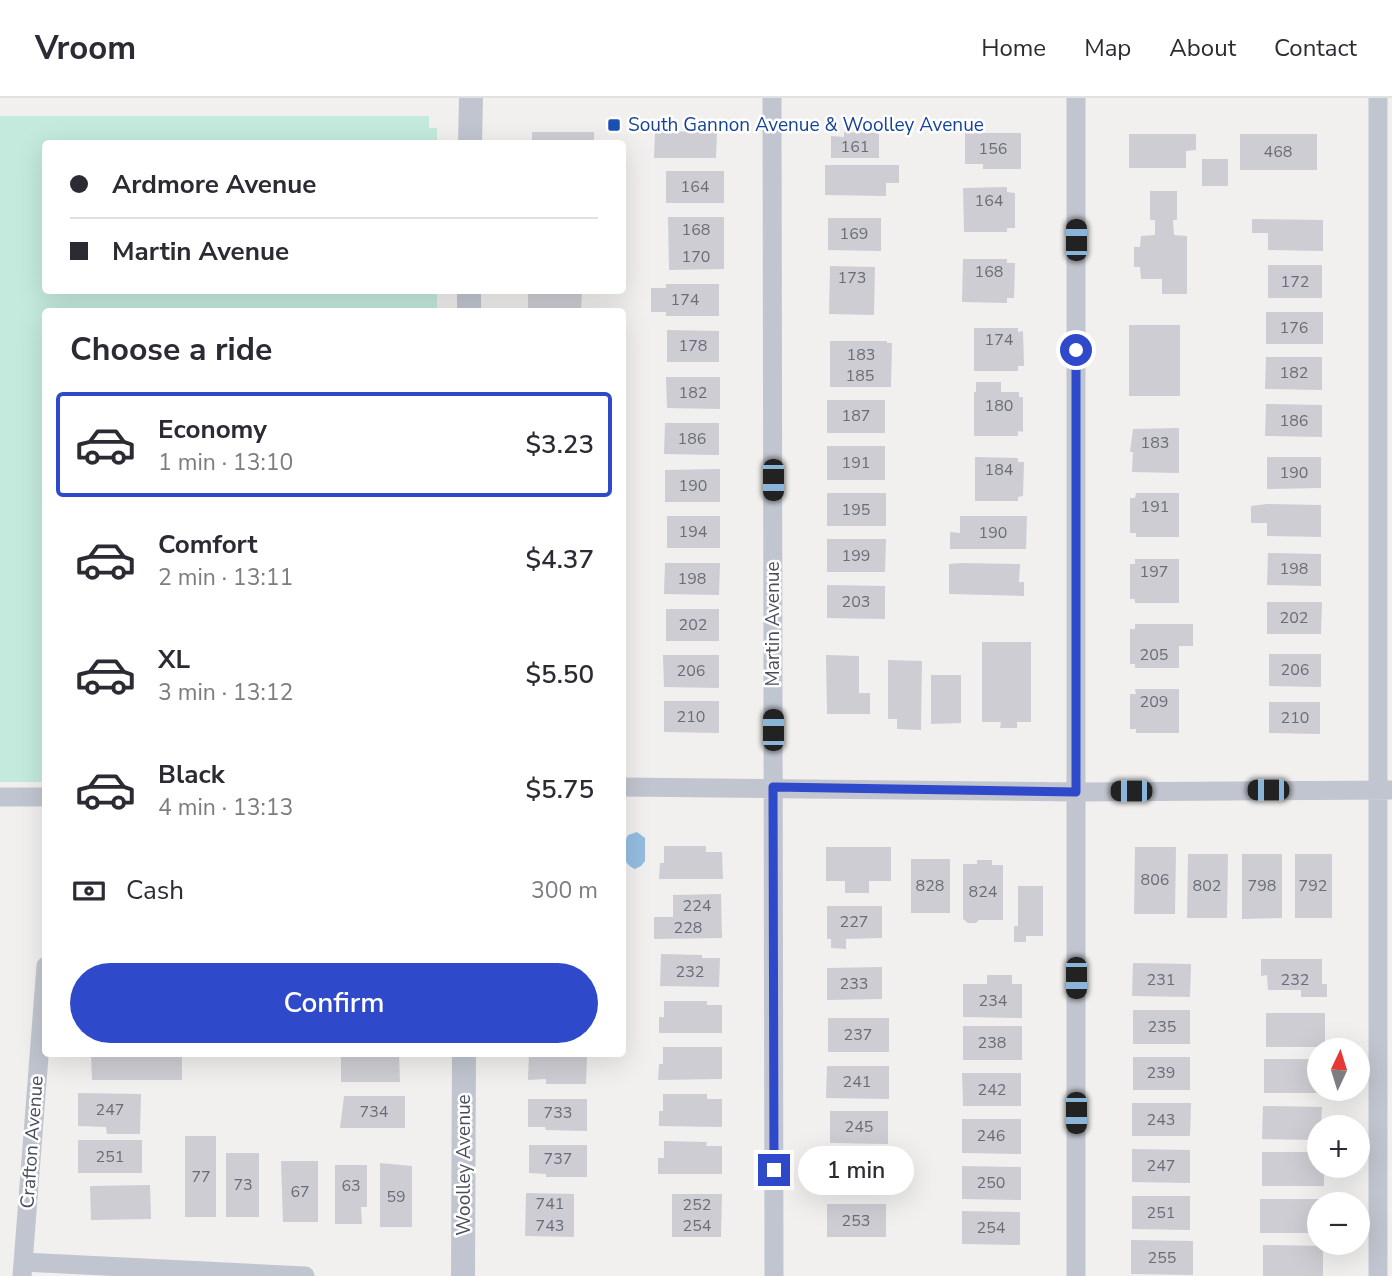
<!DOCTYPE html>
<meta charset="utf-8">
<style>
:root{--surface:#fff;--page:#f2f2f3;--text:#2b2b33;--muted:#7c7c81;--line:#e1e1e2;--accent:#2f49cb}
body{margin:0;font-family:"Nunito Sans",sans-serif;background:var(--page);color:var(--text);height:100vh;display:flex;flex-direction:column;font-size:26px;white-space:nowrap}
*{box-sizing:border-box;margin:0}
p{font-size:23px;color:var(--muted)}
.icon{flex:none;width:38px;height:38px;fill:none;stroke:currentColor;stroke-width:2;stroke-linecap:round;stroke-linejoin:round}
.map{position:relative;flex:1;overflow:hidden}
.panel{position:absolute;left:42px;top:210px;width:584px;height:749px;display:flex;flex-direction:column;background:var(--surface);border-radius:7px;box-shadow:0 7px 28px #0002}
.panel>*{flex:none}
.top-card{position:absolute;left:42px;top:42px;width:584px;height:154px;border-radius:7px;box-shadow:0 7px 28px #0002;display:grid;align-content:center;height:154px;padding:0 28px;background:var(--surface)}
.needle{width:46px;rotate:4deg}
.fabs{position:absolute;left:1307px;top:940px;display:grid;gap:14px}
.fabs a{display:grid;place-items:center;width:63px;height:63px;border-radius:50%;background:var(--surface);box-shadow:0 7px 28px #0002;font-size:35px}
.end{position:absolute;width:32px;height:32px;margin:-16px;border:9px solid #2f49cb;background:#fff;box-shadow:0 0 0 4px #fff}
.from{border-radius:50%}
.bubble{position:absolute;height:49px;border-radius:24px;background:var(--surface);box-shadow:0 7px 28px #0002;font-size:23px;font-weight:600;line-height:49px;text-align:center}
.car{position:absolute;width:21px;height:42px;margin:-21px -10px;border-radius:9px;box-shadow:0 0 5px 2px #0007;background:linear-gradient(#222 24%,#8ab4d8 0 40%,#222 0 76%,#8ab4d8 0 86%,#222 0)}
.top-card b{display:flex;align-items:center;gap:24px;height:66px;font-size:26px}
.top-card b+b{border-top:2px solid var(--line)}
.top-card i{width:18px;height:18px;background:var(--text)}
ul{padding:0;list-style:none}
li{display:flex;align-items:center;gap:21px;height:105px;margin:0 14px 10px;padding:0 14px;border:4px solid transparent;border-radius:7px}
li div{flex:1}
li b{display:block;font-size:26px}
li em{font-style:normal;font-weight:600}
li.on{border-color:var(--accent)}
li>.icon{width:63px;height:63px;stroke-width:1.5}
h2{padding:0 28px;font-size:32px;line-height:84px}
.pay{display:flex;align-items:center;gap:18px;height:77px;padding:0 28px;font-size:26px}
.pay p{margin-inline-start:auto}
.button{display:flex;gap:14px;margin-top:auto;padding:14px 28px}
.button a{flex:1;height:80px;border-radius:42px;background:var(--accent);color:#fff;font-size:28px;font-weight:600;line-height:80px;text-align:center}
header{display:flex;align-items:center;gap:42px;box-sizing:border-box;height:98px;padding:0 35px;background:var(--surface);border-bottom:2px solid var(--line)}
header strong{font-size:33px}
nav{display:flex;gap:38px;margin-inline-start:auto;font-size:24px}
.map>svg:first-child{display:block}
.green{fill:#c3eadc}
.water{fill:#95bde1}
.building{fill:#cdcdd3}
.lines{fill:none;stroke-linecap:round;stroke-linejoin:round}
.minor{stroke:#c1c5cf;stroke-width:19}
.tertiary{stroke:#c1c5cf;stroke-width:24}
.route{stroke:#2f49cb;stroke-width:9}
.transit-dot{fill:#1a4fb4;stroke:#fff;stroke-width:2.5}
.labels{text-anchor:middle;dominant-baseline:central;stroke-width:5;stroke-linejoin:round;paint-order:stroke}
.number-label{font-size:16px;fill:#6a6d78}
.transit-label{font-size:19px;fill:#164399;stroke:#fff;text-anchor:start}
.street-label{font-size:19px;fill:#494d5a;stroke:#fff}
</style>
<header>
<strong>Vroom</strong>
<nav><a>Home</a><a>Map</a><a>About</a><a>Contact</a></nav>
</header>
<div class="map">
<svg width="1392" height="1178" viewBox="0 0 1392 1178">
<rect width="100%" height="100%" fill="#f1f0ef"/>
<path class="green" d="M0 18H429V30H437V46H46V192L437 193V213L46 214V683L42 684H0Z"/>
<path class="water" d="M637 734 645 740V763L641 768 635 771C621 766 622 749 628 737Z"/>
<path class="building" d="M655 33 717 34 716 60H654Z
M532 34H594V46H532Z
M844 34 879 35V60H831V38L844 39Z
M965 35H1021V71H983V66H965Z
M1129 36H1196V52L1186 53V70H1129Z
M1240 36H1317V72H1240Z
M1202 61H1228V88H1202Z
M825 67H899V85H886V98L825 97Z
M666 73H724V105H666Z
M1007 89V94L1015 95V130H1007V134H964L963 90Z
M1150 93H1177V122H1173L1174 137 1187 138V196H1162V181H1141L1140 169H1134V149H1140L1141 138 1155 137V122H1150Z
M668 119H724V171L669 172Z
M828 120H881V153L828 152Z
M1252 121 1323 122V153L1268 152V135H1252Z
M963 161H1007V165H1015L1014 200H1007V205L962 204Z
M1268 167H1322V200H1268Z
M830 168 875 169 874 217 829 216Z
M666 186H719V218H666V214H651V190H666Z
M528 192H582L581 214H528Z
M1266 214H1323V246H1266Z
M1129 227H1180V298H1129Z
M974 230H1018V234L1023 233 1024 268H1018V273H974Z
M667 232 719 233V264H667Z
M830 243H887V245H892L891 289H830Z
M1266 259H1322V292L1265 291Z
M666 279H720V311L667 310Z
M976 284H1001V294H1019V299H1023V334L1018 333V338H974V294H976Z
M827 302H885V335H827Z
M1266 306 1322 307V339L1265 338Z
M665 325H719V357L664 356Z
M1179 330V375L1132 374 1133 354H1130L1133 331Z
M827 348H885V382H827Z
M975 359 1018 360V364H1024L1023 398 1018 399V403H975Z
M1267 359H1321V390L1267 391Z
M720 371V404H665V372Z
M827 395H886V428H827Z
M1136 395H1179V439H1136V435H1130V400H1135Z
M1267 406 1321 407V439L1267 438V425H1251V408Z
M667 418H720V450H667Z
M960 418H1027L1026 451H950V434L960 435Z
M827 441H886L885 474H827Z
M1268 455 1321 456V488L1267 487Z
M1135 461H1179V505H1135V501H1130V466H1135Z
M665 465H720L719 497 664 496Z
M960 465 1020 466 1019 484H1024V498L949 496V466Z
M827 487 885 488V521L827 520Z
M1267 504H1322L1321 536H1267Z
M666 511H719V543H666Z
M1135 526H1193V548H1179V570H1135V566H1130V531H1135Z
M982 544H1031V624H1017V630H1000L1001 624H982Z
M1269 556H1321V589L1269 588Z
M663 557H719V590L664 589Z
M826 557 859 558V595H870V616H827Z
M888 562 922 563 921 632 897 631V621H888Z
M931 577H961V625L931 626Z
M1135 591H1179V635H1136V631H1130V596H1136Z
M664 603H719V635L664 634Z
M1269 604H1320V636L1269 635Z
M664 748H706V754H722L723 781H659L660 765H664Z
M826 749H891V783H869V795H845V783H826Z
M1135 749H1176L1175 816H1134Z
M1188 756H1228L1227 820H1187Z
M1242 756H1282V820L1242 821Z
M1295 756H1332V820H1295Z
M911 761H950V815H911Z
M977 762H992V767H1003V822H979L976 825H968L963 821V766H977Z
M1018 788H1043V838H1026V844H1014V828H1018Z
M721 796 722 840 654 841V819H673V797Z
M827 808H882V840L846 841V851L831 850V841H827Z
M661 856 702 857V860H720L719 889 660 888Z
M1261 861H1322V886H1327V899H1301V892H1268L1267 877 1261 878Z
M1133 865 1191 866 1190 899 1132 898Z
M882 869V901L827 902V870Z
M987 877H1012V886H1022V920L963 919V886H987Z
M664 903H707V907H722V935H659V919H664Z
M1133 912H1190V946H1133Z
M1266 915H1325V949H1266Z
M828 920H889V954H828Z
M963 928H1022V962H963Z
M663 949H722V981L658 982 659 966H663Z
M91 956H182V982H92Z
M341 956H399L400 984H341Z
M529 956H587L586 986H546V981L528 982Z
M1133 959H1190V992H1133Z
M1264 961H1320V990H1324V995H1264Z
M827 968H889V1001L826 1000Z
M962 975H1021V1008H963Z
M78 995 141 996 140 1036H107L106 1029 78 1028Z
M663 996H707V1001H722V1029L659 1028V1013H663Z
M344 998H405V1030H340Z
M528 1001H587V1033L546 1032 545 1029H528Z
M1132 1005H1191L1190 1038H1132Z
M1263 1008 1322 1009 1320 1042 1262 1041Z
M830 1013H888V1046L830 1045Z
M962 1021H1021V1056L962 1055Z
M185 1038H216V1119H185Z
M78 1042H142V1075H78Z
M664 1043 707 1044 706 1048H722V1076H658V1060H664Z
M529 1047H587V1079H546V1076L529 1075Z
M1132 1051 1190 1052V1085L1132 1084Z
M1262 1054H1320V1068H1324V1088H1262Z
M226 1055H259V1119H226Z
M835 1060H888V1096H835Z
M281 1063H318V1124H283Z
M380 1065 412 1068V1129H380Z
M335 1067H367V1109H361L362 1126H335Z
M962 1068 1021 1069V1102L962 1101Z
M150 1087 151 1121 91 1122 90 1088Z
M526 1095 574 1096V1139L525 1138Z
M672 1096H722L721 1139H672Z
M1132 1098H1190V1132L1132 1131Z
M1260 1101H1322V1106H1320V1135H1260Z
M827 1106H886V1139H827Z
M962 1113 1020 1114V1147L962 1146Z
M1131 1142 1193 1143V1177L1131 1176Z
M1263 1147 1323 1148V1178H1263Z"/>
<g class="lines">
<path class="minor" d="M772 0 774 1178
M623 689 1076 694 1392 692
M0 699H46
M23 1164 305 1178
M22 1178 46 868
M1076 1178V0
M1378 1178V0"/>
<path class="tertiary" d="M470 46 471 0
M469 214V192
M463 1178 464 956"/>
</g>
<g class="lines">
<path class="route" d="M774 1072 773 689 1076 694V252"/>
</g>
<rect class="transit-dot" x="607" y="20" width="14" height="14" rx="3.5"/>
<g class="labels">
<g class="number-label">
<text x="855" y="49">161</text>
<text x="993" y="51">156</text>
<text x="1278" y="54">468</text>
<text x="695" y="89">164</text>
<text x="989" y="103">164</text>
<text x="696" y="132">168</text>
<text x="854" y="136">169</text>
<text x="696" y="159">170</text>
<text x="989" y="174">168</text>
<text x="852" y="180">173</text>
<text x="1295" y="184">172</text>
<text x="685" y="202">174</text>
<text x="1294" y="230">176</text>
<text x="999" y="242">174</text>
<text x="693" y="248">178</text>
<text x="861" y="257">183</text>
<text x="1294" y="275">182</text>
<text x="860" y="278">185</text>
<text x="693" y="295">182</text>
<text x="999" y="308">180</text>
<text x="856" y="318">187</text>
<text x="1294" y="323">186</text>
<text x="692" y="341">186</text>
<text x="1155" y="345">183</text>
<text x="856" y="365">191</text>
<text x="999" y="372">184</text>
<text x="1294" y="375">190</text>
<text x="693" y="388">190</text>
<text x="1155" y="409">191</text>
<text x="856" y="412">195</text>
<text x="693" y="434">194</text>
<text x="993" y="435">190</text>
<text x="856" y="458">199</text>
<text x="1294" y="471">198</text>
<text x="1154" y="474">197</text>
<text x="692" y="481">198</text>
<text x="856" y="504">203</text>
<text x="1294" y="520">202</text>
<text x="693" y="527">202</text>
<text x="1154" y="557">205</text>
<text x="1295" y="572">206</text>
<text x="691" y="573">206</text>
<text x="1154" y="604">209</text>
<text x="691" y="619">210</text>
<text x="1295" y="620">210</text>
<text x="1155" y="782">806</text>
<text x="930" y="788">828</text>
<text x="1207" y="788">802</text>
<text x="1262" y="788">798</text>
<text x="1313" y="788">792</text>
<text x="983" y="794">824</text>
<text x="697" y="808">224</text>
<text x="854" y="824">227</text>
<text x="688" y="830">228</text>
<text x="690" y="874">232</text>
<text x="1161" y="882">231</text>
<text x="1295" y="882">232</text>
<text x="854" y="886">233</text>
<text x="993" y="903">234</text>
<text x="1162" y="929">235</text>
<text x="858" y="937">237</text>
<text x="992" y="945">238</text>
<text x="1161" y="975">239</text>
<text x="857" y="984">241</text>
<text x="992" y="992">242</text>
<text x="110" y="1012">247</text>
<text x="374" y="1014">734</text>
<text x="558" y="1015">733</text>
<text x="1161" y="1022">243</text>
<text x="859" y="1029">245</text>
<text x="991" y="1038">246</text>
<text x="110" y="1059">251</text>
<text x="558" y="1061">737</text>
<text x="1161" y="1068">247</text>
<text x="201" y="1079">77</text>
<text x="991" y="1085">250</text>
<text x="243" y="1087">73</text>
<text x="351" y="1088">63</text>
<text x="300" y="1094">67</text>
<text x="396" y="1099">59</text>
<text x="550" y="1106">741</text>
<text x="697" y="1107">252</text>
<text x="1161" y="1115">251</text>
<text x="856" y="1123">253</text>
<text x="550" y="1128">743</text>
<text x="697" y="1128">254</text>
<text x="991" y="1130">254</text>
<text x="1162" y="1160">255</text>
</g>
<g class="transit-label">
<text x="628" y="27">South Gannon Avenue &amp; Woolley Avenue</text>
</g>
<g class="street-label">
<text transform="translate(773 526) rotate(-90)">Martin Avenue</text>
<text transform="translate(32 1044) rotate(-86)">Crafton Avenue</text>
<text transform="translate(464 1067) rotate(-90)">Woolley Avenue</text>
</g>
</g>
</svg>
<div class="fabs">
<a><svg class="needle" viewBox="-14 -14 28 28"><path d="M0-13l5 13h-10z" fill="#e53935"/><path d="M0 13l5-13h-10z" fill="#7c7c81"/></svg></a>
<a>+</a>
<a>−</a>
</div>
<i class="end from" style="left:1076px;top:252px"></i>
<i class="end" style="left:774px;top:1072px"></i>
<div class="bubble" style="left:798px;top:1048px;width:116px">1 min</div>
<i class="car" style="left:1076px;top:142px;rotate:0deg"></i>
<i class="car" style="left:773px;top:382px;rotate:180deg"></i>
<i class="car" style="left:773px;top:632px;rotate:0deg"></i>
<i class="car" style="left:1268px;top:692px;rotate:270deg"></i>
<i class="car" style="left:1131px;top:693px;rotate:270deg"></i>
<i class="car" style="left:1076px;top:880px;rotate:180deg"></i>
<i class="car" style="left:1076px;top:1015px;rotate:180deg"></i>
<div class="top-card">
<b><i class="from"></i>Ardmore Avenue</b>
<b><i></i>Martin Avenue</b>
</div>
<section class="panel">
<h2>Choose a ride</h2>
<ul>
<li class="on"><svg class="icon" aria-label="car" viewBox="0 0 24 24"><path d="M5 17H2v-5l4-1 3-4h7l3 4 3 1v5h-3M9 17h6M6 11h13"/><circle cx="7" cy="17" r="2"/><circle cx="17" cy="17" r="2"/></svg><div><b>Economy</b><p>1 min · 13:10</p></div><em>$3.23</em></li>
<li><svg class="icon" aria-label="car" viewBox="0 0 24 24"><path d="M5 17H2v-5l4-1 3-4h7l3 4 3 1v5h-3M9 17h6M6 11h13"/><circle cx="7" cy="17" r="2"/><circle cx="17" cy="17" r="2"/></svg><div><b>Comfort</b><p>2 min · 13:11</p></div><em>$4.37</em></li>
<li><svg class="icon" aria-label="car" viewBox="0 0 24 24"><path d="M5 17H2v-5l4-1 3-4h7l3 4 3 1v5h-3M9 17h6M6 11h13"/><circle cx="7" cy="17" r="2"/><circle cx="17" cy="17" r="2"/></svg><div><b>XL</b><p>3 min · 13:12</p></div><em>$5.50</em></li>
<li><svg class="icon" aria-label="car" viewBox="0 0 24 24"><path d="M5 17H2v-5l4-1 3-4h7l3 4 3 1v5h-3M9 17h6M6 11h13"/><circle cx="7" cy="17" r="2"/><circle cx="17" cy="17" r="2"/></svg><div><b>Black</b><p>4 min · 13:13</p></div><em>$5.75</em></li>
</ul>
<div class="pay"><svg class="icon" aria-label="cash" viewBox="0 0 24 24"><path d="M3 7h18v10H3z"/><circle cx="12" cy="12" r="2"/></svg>Cash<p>300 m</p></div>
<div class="button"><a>Confirm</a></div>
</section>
</div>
